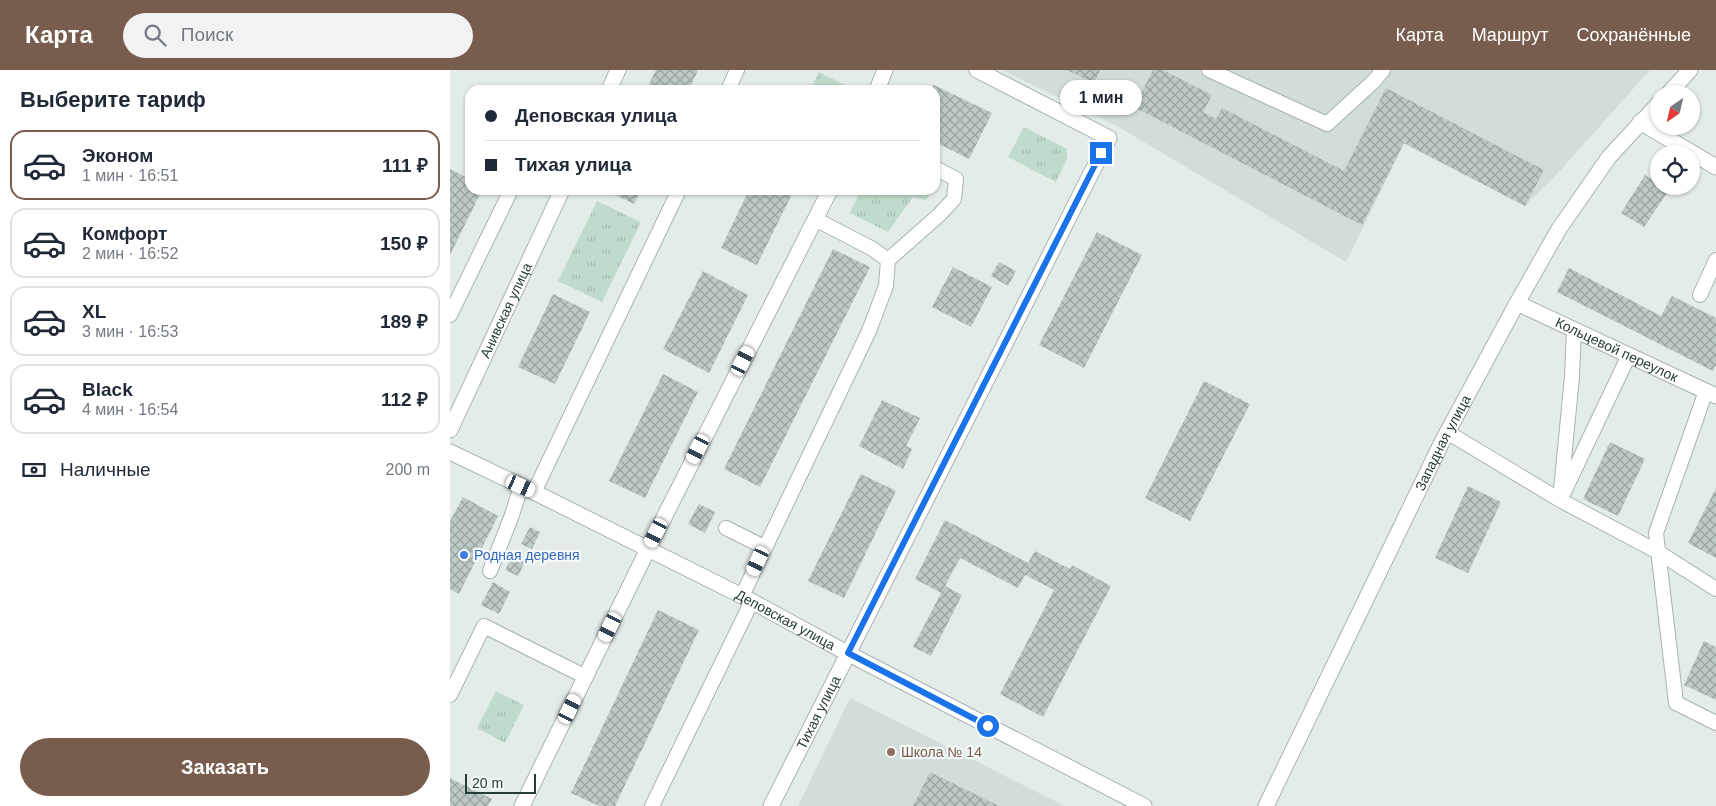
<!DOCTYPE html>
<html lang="ru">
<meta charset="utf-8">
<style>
:root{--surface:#fff;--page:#f2f2f3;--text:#1f2937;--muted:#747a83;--line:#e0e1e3;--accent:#785d4e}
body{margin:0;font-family:Helvetica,sans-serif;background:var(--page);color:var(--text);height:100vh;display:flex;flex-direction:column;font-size:19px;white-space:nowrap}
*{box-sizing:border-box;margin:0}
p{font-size:16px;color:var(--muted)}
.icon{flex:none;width:28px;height:28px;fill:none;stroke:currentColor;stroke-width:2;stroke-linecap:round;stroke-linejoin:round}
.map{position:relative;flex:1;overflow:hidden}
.drawer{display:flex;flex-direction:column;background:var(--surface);width:450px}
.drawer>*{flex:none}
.banner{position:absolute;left:15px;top:15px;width:475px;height:110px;border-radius:15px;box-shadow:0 1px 4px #0004;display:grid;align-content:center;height:110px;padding:0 20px;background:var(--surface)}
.needle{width:32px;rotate:214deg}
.buttons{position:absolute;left:1200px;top:15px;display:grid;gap:10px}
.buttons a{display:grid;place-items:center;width:50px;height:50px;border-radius:50%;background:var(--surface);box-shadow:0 1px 4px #0004;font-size:25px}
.scale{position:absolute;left:15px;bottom:12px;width:71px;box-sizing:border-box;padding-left:5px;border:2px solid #253c39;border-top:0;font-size:14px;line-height:18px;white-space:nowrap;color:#253c39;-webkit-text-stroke:4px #f4f9f7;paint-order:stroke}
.end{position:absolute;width:22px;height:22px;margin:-11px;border:6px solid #1a73e8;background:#fff;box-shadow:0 0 0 2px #fff}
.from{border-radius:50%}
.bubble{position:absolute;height:35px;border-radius:18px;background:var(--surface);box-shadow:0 1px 4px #0004;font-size:16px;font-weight:700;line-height:35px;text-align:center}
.car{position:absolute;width:15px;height:30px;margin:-15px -8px;border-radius:6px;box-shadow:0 0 4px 1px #0007;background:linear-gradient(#fff 24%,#345 0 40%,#fff 0 76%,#345 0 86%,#fff 0)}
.banner b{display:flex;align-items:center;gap:18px;height:48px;font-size:19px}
.banner b+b{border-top:1px solid var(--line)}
.banner i{width:12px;height:12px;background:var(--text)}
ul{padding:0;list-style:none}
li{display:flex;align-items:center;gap:15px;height:70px;margin:0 10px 8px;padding:0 10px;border:2px solid var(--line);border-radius:15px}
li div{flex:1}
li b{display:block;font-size:19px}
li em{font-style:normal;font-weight:700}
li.on{border-color:var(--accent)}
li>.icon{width:45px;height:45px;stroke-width:1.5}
h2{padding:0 20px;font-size:22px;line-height:60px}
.pay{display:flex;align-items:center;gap:12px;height:55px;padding:0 20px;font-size:19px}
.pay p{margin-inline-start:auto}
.button{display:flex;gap:10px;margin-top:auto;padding:10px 20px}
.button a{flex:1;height:58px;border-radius:30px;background:var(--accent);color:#fff;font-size:20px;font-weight:700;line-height:58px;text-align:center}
header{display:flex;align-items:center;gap:30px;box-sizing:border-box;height:70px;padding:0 25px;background:var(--accent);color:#fff}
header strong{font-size:24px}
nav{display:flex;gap:28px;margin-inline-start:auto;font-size:18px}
.search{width:350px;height:45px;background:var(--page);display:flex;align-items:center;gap:12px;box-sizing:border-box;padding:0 18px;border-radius:28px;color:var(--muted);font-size:19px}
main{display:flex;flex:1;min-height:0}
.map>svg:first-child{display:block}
.built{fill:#d2dcd9}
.grass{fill:url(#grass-tufts)}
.building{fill:url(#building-cross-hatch)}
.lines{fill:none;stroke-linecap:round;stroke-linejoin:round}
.service-casing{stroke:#a7b4b1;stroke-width:16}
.minor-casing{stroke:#a7b4b1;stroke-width:17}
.tertiary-casing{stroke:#a7b4b1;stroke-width:17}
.service{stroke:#fff;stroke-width:14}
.minor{stroke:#fff;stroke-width:15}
.tertiary{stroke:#fff;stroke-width:15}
.route{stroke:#1a73e8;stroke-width:6}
.shop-dot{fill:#3f7fe0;stroke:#f4f9f7;stroke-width:2}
.education-dot{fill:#8d6e63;stroke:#f4f9f7;stroke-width:2}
.labels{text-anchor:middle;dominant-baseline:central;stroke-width:4.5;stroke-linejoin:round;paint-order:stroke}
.street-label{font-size:14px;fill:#253c39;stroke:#f4f9f7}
.shop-label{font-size:14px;fill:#366cbe;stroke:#f4f9f7;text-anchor:start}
.education-label{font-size:14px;fill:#785e54;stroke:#f4f9f7;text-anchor:start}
</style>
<header>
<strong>Карта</strong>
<div class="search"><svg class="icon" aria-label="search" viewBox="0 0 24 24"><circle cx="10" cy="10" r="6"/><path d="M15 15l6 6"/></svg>Поиск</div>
<nav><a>Карта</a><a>Маршрут</a><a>Сохранённые</a></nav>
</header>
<main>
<section class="drawer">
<h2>Выберите тариф</h2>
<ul>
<li class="on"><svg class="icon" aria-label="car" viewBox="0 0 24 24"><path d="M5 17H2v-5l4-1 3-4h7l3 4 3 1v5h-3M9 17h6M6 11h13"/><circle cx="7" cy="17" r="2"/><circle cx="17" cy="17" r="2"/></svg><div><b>Эконом</b><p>1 мин · 16:51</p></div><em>111 ₽</em></li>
<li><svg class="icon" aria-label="car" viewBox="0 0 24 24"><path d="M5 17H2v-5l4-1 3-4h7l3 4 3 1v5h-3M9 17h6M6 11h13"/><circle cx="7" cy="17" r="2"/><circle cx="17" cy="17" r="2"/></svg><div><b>Комфорт</b><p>2 мин · 16:52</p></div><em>150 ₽</em></li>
<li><svg class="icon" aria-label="car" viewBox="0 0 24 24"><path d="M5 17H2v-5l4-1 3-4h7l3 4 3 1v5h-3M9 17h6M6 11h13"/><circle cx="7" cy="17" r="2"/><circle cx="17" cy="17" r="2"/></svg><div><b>XL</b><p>3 мин · 16:53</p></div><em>189 ₽</em></li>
<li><svg class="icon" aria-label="car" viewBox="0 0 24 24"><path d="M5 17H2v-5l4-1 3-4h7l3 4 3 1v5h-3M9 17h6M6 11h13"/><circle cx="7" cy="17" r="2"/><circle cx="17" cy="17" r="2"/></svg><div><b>Black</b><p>4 мин · 16:54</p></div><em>112 ₽</em></li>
</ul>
<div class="pay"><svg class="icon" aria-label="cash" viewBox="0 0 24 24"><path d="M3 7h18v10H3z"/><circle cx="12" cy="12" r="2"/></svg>Наличные<p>200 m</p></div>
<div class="button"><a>Заказать</a></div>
</section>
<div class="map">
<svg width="1266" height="736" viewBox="0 0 1266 736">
<defs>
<pattern id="grass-tufts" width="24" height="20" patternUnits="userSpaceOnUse" patternTransform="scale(1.25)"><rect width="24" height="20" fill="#bfdbcb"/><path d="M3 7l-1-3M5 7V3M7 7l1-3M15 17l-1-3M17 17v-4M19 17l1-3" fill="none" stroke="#a4bdaf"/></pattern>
<pattern id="building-cross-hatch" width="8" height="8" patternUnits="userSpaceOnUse" patternTransform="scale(1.25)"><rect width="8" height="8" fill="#bcc9c6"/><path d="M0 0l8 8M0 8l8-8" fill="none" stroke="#99a4a2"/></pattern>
</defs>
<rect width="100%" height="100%" fill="#e4ecea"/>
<path class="built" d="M552 0H1200L1108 103 1075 136 954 74 896 192 667 56Z
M400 628 615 736H348Z"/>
<path class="grass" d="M369 2 399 17 397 20H360Z
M574 57 617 79V89L606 112 558 87Z
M411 120H482L476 130 463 127 438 162 400 143Z
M147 131 191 152 152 232 108 211Z
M46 621 74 635 55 673 27 658Z"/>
<path class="building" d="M206 0H248L239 20H196Z
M617 0H650L644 13Z
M703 0H713L762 25 753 42 766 49 772 38 894 101 936 18 1094 100 1075 136 954 73 912 155 684 37Z
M484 15 542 43 519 89 485 72V20H481Z
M0 99 20 109V120H32L0 185Z
M1195 105 1209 114V116H1213L1219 120 1194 157 1171 143Z
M155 120H191L184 134Z
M299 120H344L307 195 271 178Z
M647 162 692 185 634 298 589 275Z
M383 179 420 197 310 417 274 399Z
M549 192 566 201 558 216 541 206Z
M503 197 542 217 521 257 482 237Z
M1119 198 1211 246 1222 226 1266 248V295L1263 301 1107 222Z
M253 201 298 225 259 303 213 279Z
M103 224 140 242 105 314 68 297Z
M213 304 248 322 195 428 159 411Z
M754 311 800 334 740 451 695 428Z
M432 330 470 348 456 376 462 379 453 399 409 376Z
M1160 372 1195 389 1168 446 1133 429Z
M411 404 446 421 394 528 358 511Z
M1018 416 1051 432 1018 503 985 488Z
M1266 418V488L1238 473Z
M13 427 48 446 9 524 0 519V451Z
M249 434 265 442 255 463 238 454Z
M495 450 578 493 585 481 620 499 622 495 661 516 593 647 550 624 604 520 575 505 568 518 510 488 495 516 512 525 481 586 463 577 491 523 465 509Z
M80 457 90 462 82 479 71 474Z
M63 484 76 490 68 506 55 500Z
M43 512 60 522 49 544 31 535Z
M208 540 249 560 165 736H149L121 723Z
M1254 571 1266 577V630L1234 615Z
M480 702 549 736H463Z
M0 708 42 729 38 736H0Z"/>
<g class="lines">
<g class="service-casing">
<path id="service" d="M759 0 877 54 924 11 933 0
M278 20 287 0
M438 190 489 145 504 129 506 109 485 98
M1250 225 1266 190
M0 245 61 120
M1256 321 1206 463 1226 633 1266 653
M997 362 1110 430 1208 482 1266 519
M84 422 229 120
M1114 422 1179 285
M1110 430 1122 307 1124 260
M276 458 314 477
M40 501 62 445 71 416
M292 526 419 261 436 216 438 190 421 178 365 149
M0 625 34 556 136 607
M202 736 302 531"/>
</g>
<g class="minor-casing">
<g id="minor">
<path d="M159 20 168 0"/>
<path d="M427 20 435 0"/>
<path d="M1218 24 1240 0"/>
<path d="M1190 52 1266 97"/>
<path id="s1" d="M1067 233 1266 326"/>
<path id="s2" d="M0 360 112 120"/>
<path d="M72 736 198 479 380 120"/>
<path id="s3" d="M321 736 659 68 527 0"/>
<path id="s4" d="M816 736 992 372 1067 233 1109 159 1159 87 1209 33"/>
</g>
</g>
<g class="tertiary-casing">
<g id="tertiary">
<path id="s5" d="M0 382 84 422 292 526 397 583 694 736"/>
</g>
</g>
<use href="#service" class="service"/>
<use href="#minor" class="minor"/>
<use href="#tertiary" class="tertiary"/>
</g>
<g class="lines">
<path class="route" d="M538 656 398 583 651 83"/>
</g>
<circle class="shop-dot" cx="14" cy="485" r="5"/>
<circle class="education-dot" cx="441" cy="682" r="5"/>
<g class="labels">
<g class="street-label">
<text stroke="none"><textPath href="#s2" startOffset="132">Анивская улица</textPath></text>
<text stroke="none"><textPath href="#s1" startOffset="110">Кольцевой переулок</textPath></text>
<text stroke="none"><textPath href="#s4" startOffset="404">Западная улица</textPath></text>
<text stroke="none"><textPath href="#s5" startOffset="375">Деповская улица</textPath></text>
<text stroke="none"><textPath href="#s3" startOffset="105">Тихая улица</textPath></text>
</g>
<g class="shop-label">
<text x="24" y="485">Родная деревня</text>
</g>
<g class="education-label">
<text x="451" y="682">Школа № 14</text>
</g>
</g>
</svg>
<div class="buttons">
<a><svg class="needle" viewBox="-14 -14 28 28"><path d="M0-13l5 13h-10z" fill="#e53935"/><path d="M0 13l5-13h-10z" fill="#747a83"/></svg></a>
<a><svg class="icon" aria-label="locate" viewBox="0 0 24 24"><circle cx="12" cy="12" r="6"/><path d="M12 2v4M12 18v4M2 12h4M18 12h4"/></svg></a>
</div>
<div class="scale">20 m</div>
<i class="end from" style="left:538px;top:656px"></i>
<i class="end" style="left:651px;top:83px"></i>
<div class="bubble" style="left:610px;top:10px;width:82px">1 мин</div>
<i class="car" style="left:293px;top:291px;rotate:27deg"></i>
<i class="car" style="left:248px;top:379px;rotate:207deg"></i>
<i class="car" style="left:71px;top:416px;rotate:114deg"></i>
<i class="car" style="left:206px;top:463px;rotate:207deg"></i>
<i class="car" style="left:308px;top:491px;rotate:205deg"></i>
<i class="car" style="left:160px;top:557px;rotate:206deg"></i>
<i class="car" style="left:120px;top:639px;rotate:26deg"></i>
<div class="banner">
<b><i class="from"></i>Деповская улица</b>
<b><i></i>Тихая улица</b>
</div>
</div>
</main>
